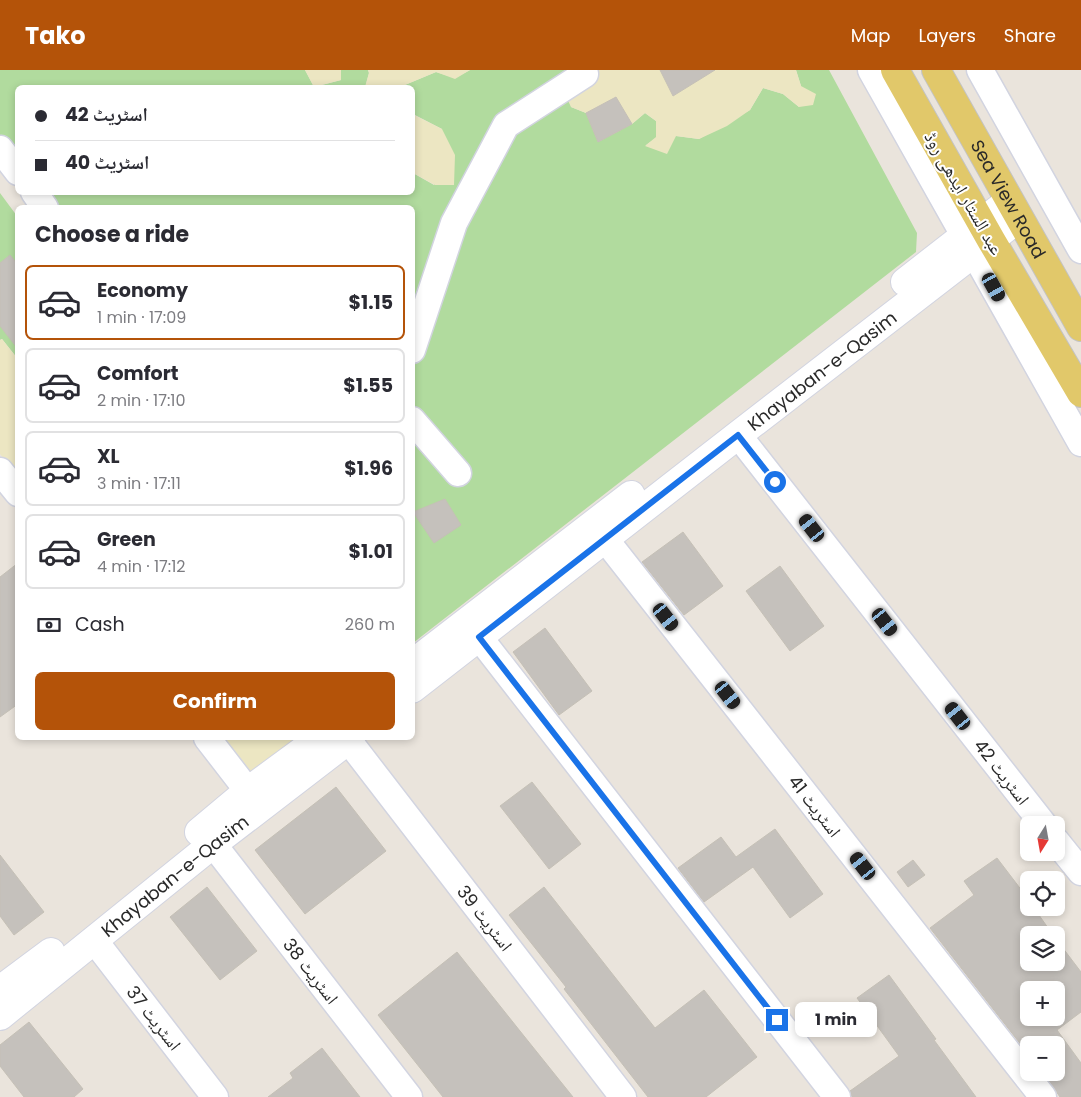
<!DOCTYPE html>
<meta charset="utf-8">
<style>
:root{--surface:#fff;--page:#f2f2f3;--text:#2b2b33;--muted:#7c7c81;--line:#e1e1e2;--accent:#b45309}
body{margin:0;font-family:Poppins,"Noto Naskh Arabic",sans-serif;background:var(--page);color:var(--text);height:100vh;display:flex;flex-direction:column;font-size:19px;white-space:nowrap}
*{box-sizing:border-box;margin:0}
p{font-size:16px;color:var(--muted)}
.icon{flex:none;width:28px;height:28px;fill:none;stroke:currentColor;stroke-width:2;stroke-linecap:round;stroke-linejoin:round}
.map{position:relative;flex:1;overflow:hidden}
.details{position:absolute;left:15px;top:135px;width:400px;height:535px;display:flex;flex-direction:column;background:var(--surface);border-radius:8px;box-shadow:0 2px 8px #0003}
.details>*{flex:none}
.top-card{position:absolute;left:15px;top:15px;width:400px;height:110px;border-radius:8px;box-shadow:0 2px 8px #0003;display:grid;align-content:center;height:110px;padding:0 20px;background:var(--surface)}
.needle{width:32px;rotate:191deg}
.tools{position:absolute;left:1020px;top:746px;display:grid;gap:10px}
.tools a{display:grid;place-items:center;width:45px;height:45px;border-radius:8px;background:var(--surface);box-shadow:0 2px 8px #0003;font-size:25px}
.end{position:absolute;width:22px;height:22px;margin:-11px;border:6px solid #1a73e8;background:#fff;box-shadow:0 0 0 2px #fff}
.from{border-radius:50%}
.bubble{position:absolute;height:35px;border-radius:8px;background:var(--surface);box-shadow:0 2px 8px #0003;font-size:16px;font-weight:700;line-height:35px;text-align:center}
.car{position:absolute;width:15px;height:30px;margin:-15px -8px;border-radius:6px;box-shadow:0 0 4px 1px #0007;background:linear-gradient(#222 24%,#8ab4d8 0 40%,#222 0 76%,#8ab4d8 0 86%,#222 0)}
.top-card b{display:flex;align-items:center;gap:18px;height:48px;font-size:19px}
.top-card b+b{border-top:1px solid var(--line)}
.top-card i{width:12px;height:12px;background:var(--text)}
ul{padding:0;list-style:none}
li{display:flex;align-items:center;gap:15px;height:75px;margin:0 10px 8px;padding:0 10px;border:2px solid var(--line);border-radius:8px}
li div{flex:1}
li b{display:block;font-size:19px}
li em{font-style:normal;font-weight:700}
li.active{border-color:var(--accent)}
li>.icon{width:45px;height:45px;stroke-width:1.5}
h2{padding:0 20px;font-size:22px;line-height:60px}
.pay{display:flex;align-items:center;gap:12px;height:55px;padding:0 20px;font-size:19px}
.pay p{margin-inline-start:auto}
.primary-button{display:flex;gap:10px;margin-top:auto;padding:10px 20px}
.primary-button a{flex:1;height:58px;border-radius:8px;background:var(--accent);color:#fff;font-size:20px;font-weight:700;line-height:58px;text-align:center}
header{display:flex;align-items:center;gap:30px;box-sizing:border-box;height:70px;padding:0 25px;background:var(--accent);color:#fff}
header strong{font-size:24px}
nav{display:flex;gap:28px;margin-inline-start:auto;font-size:18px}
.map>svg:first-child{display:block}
.green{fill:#b1db9e}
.sand{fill:#ece6c2}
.building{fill:#c5c1bc;stroke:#c5c0b6;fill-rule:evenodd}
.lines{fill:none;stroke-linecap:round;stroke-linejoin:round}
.minor-casing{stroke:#d2d4e0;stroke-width:29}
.tertiary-casing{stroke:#d2d4e0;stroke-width:30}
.primary-casing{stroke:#c3c3c3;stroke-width:30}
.minor{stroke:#fff;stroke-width:26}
.tertiary{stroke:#fff;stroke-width:28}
.primary{stroke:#e1c86a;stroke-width:28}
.route{stroke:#1a73e8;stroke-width:6}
.labels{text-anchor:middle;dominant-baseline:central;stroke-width:4;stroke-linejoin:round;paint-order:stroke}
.street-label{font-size:18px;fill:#292929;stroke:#fff}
</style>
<header>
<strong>Tako</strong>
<nav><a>Map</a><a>Layers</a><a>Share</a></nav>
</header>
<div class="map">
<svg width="1081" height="1027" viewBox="0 0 1081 1027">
<rect width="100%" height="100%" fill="#eae4dc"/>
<path class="green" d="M0 0H305L314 17 341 10V0H368L369 3 365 18H18L17 89 0 67Z
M470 0H567L571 37 586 43 598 72 632 54 645 43 656 51V68L646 75 676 66 699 69 750 40 763 18 783 24 799 37 801 16 796 0H829L917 163 916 182 413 573 412 138H55L44 123 412 122 413 103 434 115 442 59 413 44 412 18 400 17 436 2 455 8Z
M0 123 17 146V288L2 269 0 270Z"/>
<path class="sand" d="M305 0H341V10L314 17Z
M368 0H470L455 9 436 2 400 17H365L369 3Z
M567 0H796L801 16 816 24 813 35 799 37 783 24 763 18 750 40 727 56 699 69 676 66 667 84 645 76 656 67V51L645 43 632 54 616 27 586 43 571 37 558 9Z
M412 44 442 59 455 85 454 115H435L413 103Z
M2 269 17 288V404L0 384V270Z
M217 668H305L249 710Z"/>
<path class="building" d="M660 0H715L673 26Z
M616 27 632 54 598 72 586 43Z
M10 185 18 195V279L0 256V193Z
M445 429 461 455 434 473 413 442Z
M683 462 723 516 684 545 642 492Z
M18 493V634L0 647V507Z
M780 496 824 556 790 581 746 521Z
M545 558 592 621 559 645 513 582Z
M532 712 581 774 549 799 500 736Z
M336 717 386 781 305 844 255 780Z
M775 759 823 824 790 848 753 797 704 832 678 798 721 767 736 787Z
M0 785 44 842 14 865 0 846Z
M997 788 1029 830V838H1034L1053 865H1029V892H1056V869L1081 902V942L1057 960 1081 993V1027H1060L1043 1002H1056V975H1029V985L930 858 974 825 964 811ZM1029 920H1056V948H1029Z
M913 790 925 805 908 817 897 802Z
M207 817 257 881 220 910 170 847Z
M544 817 655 958 704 920 757 987 706 1027H648L564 919 566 917 509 845Z
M457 882 520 961 573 1027H443L428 1008 378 945Z
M889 905 936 969 934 970 976 1027H852L850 1021 899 986 857 928Z
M29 952 83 1019 74 1027H24L0 996V975Z
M322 978 360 1027H268L293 1008 290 1003Z"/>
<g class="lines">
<g class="minor-casing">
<path id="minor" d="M871 0 1081 373
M980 0 1081 180
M0 79 18 102
M34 122 45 138
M412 280 454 153 506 55 585 4
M412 350 458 403
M738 365 1044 755
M0 401 18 423
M605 469 1043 1027
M479 567 837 1027
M207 668 248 721
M348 670 623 1027
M1056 771 1081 802
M213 774 409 1027
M94 870 215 1027"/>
</g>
<g class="tertiary-casing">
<g id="tertiary">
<path d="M905 212 1009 131"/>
<path d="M412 594 631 425"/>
<path id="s1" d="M412 619 738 365 1019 148"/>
<path d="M199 762 248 721 320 668"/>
<path d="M0 920 51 882"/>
<path id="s2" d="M0 946 213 774 351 668"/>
</g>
</g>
<g class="primary-casing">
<g id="primary">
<path d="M895 0 991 170 1081 323"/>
<path id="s3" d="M936 0 1081 257"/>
</g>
</g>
<use href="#minor" class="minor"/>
<use href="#tertiary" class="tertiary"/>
<use href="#primary" class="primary"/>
</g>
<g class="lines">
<path class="route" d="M775 412 738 365 479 567 777 950"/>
</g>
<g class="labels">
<g class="street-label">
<text transform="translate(964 123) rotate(60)">عبد الستار ایدھی روڈ</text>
<text stroke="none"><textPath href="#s3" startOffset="148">Sea View Road</textPath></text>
<text stroke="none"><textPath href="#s1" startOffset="519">Khayaban-e-Qasim</textPath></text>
<text transform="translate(1002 702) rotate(52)">اسٹریٹ 42</text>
<text transform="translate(815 736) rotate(52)">اسٹریٹ 41</text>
<text stroke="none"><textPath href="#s2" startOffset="224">Khayaban-e-Qasim</textPath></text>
<text transform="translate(485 848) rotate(52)">اسٹریٹ 39</text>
<text transform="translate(311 901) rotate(52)">اسٹریٹ 38</text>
<text transform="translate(154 948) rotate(52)">اسٹریٹ 37</text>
</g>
</g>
</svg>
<div class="tools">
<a><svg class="needle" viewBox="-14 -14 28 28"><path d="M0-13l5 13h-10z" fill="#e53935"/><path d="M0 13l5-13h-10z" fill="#7c7c81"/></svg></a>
<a><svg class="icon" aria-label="locate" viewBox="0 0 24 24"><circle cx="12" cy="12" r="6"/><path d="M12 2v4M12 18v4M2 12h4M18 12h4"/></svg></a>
<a><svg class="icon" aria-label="layers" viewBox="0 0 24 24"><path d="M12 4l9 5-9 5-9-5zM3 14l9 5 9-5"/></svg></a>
<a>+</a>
<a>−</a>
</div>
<i class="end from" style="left:775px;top:412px"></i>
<i class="end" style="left:777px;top:950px"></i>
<div class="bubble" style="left:795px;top:932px;width:82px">1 min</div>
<i class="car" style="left:994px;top:217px;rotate:151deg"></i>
<i class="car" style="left:812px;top:458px;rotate:322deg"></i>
<i class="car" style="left:666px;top:547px;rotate:142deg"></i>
<i class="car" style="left:885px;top:552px;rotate:142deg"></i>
<i class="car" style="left:728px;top:625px;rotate:142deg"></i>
<i class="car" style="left:958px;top:646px;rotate:322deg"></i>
<i class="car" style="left:863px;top:796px;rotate:322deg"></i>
<div class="top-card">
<b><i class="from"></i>اسٹریٹ 42</b>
<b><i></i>اسٹریٹ 40</b>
</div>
<section class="details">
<h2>Choose a ride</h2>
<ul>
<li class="active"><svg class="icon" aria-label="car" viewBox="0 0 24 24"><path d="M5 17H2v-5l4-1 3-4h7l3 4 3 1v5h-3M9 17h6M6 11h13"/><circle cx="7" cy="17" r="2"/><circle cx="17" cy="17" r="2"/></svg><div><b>Economy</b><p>1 min · 17:09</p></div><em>$1.15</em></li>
<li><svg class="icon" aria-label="car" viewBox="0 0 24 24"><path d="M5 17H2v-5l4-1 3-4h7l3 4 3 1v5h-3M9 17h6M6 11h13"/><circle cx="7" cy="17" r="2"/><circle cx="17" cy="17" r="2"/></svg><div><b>Comfort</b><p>2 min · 17:10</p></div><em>$1.55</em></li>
<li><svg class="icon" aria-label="car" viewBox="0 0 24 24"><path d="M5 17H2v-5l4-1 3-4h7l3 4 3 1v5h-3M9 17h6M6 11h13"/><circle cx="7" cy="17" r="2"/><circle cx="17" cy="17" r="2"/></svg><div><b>XL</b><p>3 min · 17:11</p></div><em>$1.96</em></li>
<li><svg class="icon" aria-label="car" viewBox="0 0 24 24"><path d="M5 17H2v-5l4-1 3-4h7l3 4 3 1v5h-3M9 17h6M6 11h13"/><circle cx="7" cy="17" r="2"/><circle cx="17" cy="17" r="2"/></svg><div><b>Green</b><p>4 min · 17:12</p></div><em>$1.01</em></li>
</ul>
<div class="pay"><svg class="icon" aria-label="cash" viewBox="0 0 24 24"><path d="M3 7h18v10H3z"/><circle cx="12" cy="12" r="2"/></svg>Cash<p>260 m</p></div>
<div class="primary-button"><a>Confirm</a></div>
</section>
</div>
